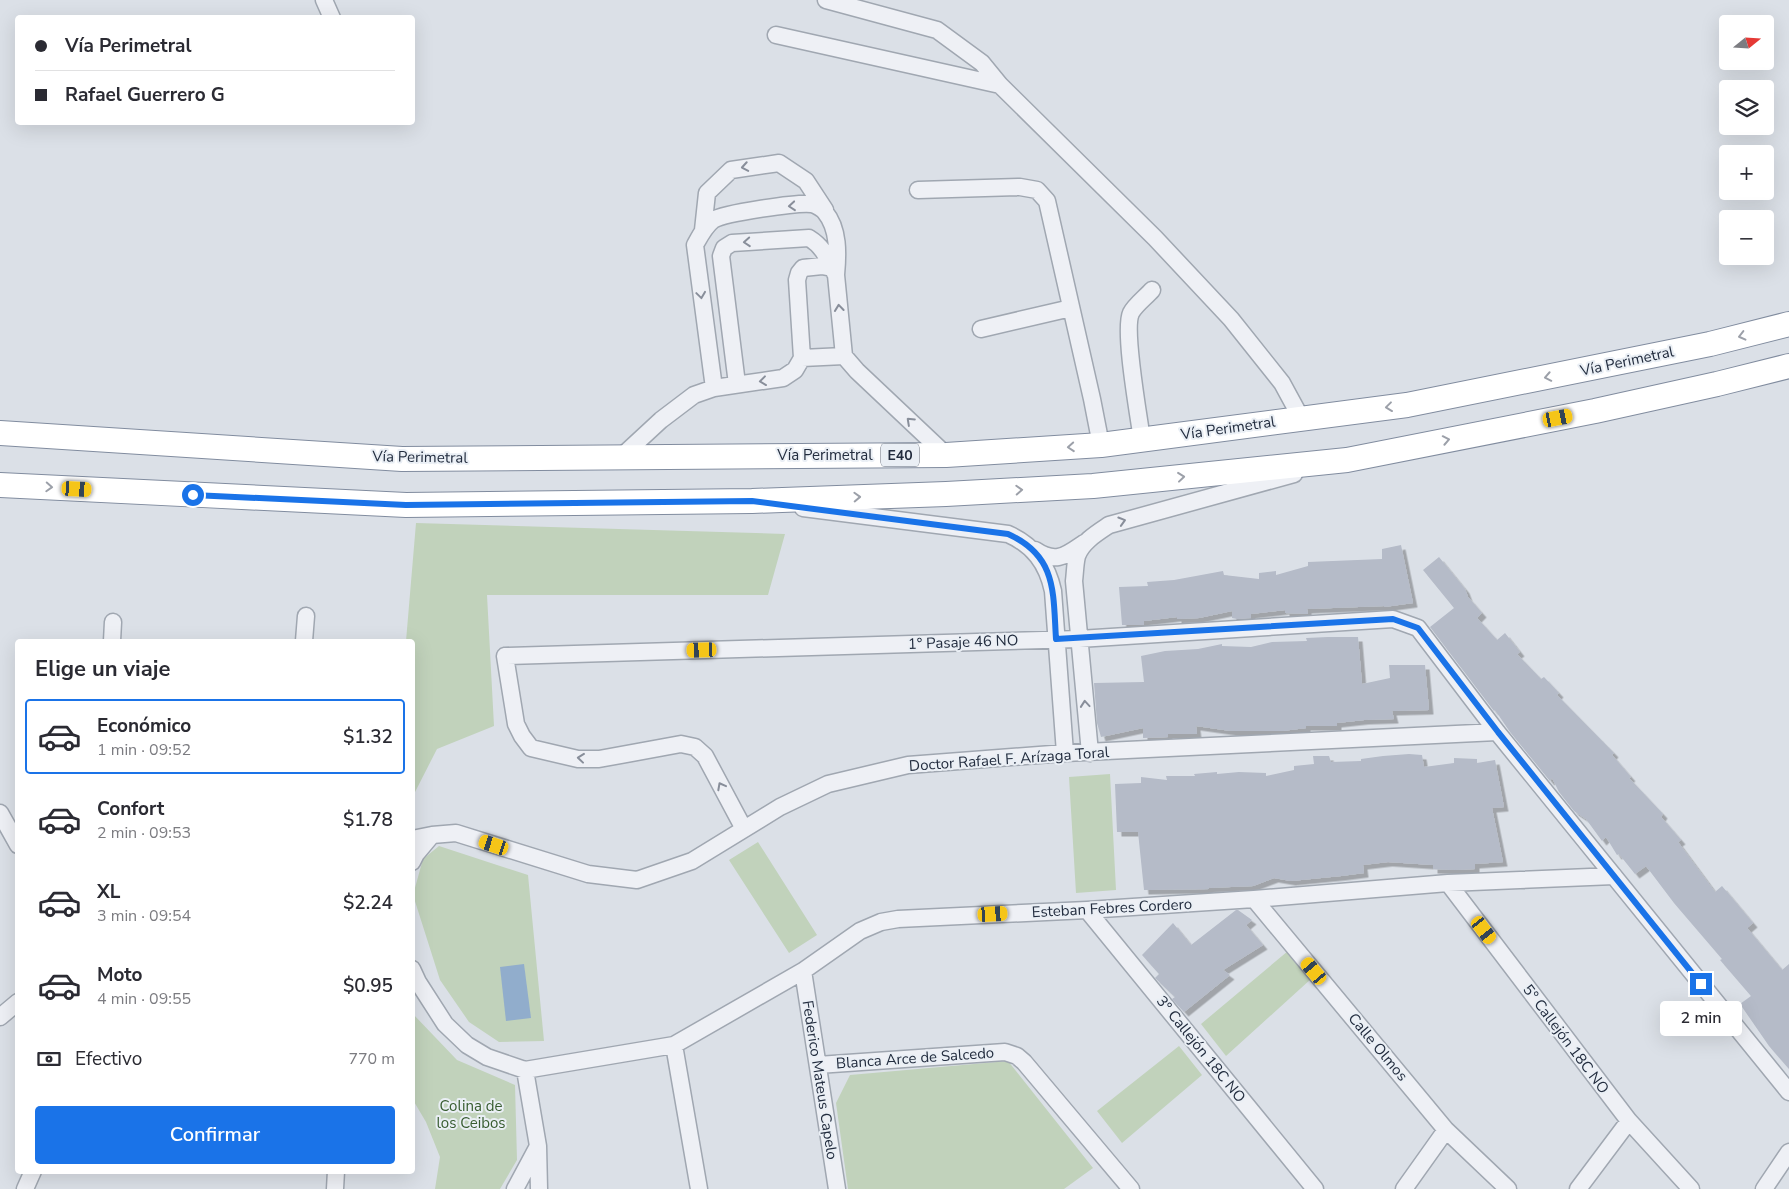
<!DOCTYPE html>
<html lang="es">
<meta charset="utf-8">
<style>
:root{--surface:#fff;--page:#f2f2f3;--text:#2b2b33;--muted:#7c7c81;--line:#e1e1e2;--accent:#1a73e8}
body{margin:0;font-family:"Nunito Sans",sans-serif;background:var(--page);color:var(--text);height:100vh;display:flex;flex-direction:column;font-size:19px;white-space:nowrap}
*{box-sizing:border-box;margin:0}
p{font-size:16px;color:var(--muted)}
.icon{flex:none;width:28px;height:28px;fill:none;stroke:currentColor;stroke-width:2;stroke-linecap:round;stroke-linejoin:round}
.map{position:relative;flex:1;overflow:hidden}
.panel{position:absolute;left:15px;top:639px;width:400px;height:535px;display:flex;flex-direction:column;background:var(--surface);border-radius:5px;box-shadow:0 5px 20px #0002}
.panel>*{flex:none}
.top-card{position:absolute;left:15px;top:15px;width:400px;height:110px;border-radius:5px;box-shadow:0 5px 20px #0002;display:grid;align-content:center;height:110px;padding:0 20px;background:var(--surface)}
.needle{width:32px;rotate:72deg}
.fabs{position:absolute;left:1719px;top:15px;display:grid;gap:10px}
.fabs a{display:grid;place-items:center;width:55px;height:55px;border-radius:5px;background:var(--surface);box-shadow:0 5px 20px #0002;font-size:25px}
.end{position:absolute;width:22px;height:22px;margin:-11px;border:6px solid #1a73e8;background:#fff;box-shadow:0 0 0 2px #fff}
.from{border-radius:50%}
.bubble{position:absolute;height:35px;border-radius:5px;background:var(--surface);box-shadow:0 5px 20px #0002;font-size:16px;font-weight:600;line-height:35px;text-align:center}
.car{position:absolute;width:15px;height:30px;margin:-15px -8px;border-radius:6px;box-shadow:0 0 4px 1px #0007;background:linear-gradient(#f5c518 24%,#345 0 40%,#f5c518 0 76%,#345 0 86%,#f5c518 0)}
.top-card b{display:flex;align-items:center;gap:18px;height:48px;font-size:19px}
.top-card b+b{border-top:1px solid var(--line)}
.top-card i{width:12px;height:12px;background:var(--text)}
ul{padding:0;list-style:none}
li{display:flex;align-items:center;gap:15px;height:75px;margin:0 10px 8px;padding:0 10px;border:2px solid transparent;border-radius:5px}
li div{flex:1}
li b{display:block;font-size:19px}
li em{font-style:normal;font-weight:600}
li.on{border-color:var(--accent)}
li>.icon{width:45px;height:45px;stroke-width:1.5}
h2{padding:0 20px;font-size:22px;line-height:60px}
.pay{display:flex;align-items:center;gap:12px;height:55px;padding:0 20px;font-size:19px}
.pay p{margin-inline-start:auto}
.action{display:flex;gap:10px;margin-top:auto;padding:10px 20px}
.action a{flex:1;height:58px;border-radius:5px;background:var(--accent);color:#fff;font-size:20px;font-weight:600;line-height:58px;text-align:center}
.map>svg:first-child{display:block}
.green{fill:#c1d2bb}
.water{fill:#91adcc}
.building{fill:#b5bbc8;filter:url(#shadow)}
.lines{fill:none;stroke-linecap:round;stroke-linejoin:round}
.minor-casing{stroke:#a0a7b1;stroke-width:19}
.highway-casing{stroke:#818c9f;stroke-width:26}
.minor{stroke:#eef0f5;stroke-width:16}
.highway{stroke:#fff;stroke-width:24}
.oneway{stroke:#888e9a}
.oneway2{stroke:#9ca0a9}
.route{stroke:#1a73e8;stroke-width:6}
.labels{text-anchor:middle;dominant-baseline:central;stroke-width:4;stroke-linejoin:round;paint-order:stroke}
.shield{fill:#eaeff5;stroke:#5f6776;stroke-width:1}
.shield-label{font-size:14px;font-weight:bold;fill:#232d3f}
.street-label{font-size:15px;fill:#232d3f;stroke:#eaeff5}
.park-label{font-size:15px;fill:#375c2f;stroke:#eaeff5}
</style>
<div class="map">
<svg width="1789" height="1189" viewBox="0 0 1789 1189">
<defs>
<filter id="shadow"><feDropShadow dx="4.5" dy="4.5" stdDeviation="0" flood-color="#0004"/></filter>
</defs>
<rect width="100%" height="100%" fill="#dbe0e7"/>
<path class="green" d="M416 523 785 534 768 595H487L494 726 437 749 413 796 412 641H406Z
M1110 774 1116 890 1076 893 1069 777Z
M758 842 817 935 789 953 729 860Z
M439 846 528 875 544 1041 499 1042 469 1022 440 980 413 895 423 859Z
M1288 951 1311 979 1226 1056 1201 1024Z
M413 1014 457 1060 515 1085 517 1160 500 1189H435L440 1157 426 1122 413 1100Z
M1179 1046 1202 1075 1122 1143 1097 1111Z
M1008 1061 1093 1168 1064 1189H848L836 1103 850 1075Z"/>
<path class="water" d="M524 964 531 1018 506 1021 500 967Z"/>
<path class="building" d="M1401 545 1413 603 1384 607V606L1307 609 1308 614 1285 613V610L1251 614V618L1237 619 1232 618V611L1199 618 1177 619V617L1144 621V625H1122L1119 587 1148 586 1147 582 1174 580 1223 571 1224 575 1259 579V573L1276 571V575L1308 566V562L1382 559V549Z
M1439 557 1465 589 1468 597 1482 613 1477 618 1497 640 1505 633 1520 652 1517 654 1541 679 1544 677 1559 693 1557 695 1614 753 1612 755 1631 777 1629 778 1663 814 1661 817 1681 840 1678 842 1715 892 1722 886 1753 923 1747 928 1782 970 1789 964V1069L1769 1046 1740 1004 1751 996 1720 960 1722 959 1674 903 1646 866 1635 874 1619 854 1617 855 1606 837 1602 841 1586 819 1574 811 1559 792 1552 778 1550 781 1510 732 1495 710 1494 711 1430 627 1454 608 1423 570Z
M1328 637H1358L1362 684 1390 678 1389 665H1425L1429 710 1392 711 1394 719 1364 720 1337 723V726H1306V728L1282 731H1231L1196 726 1197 734H1168V737L1143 738V728L1101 737 1097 723 1094 683 1144 682 1141 656 1165 651 1198 649 1222 644V646L1251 647 1272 642 1307 641 1306 638Z
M1409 754 1422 755 1424 767 1454 763V758L1477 759V763L1495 760 1504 807 1492 808 1503 862 1475 864V869L1455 870 1433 869V865L1388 862 1363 865 1364 873 1341 876 1291 881 1274 878 1253 886 1208 888 1209 889 1144 890 1138 832H1117L1115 784 1141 783V777L1167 780 1166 776H1195L1194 774 1217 772V774L1239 772 1266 773V776L1294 770V766L1314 764 1313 756H1329L1331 762 1361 761V759L1383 756Z
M1236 910H1238L1252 920 1246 925 1263 945 1223 970 1230 975 1184 1012 1172 999 1175 997 1155 978 1159 974 1142 955 1173 923 1191 945Z"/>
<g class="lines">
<g class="minor-casing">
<path id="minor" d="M324 0 332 18
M826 0 937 30 982 63 1000 85 1155 238 1231 319 1282 383 1301 418
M776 35 1000 85
M918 190 1020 187 1037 190 1047 201 1092 399 1101 445
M703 230 707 193 731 170 779 163 806 181 825 210
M981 329 1071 308
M802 358 844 356
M737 384 721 256 724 248 732 243 809 238C822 246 826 255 832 268
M714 388 695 245C700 236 705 226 713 220 724 213 799 202 812 204 816 205 823 209 825 212 839 229 838 254 836 275
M1142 440C1139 417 1123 330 1131 313 1135 305 1146 297 1152 290
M621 457 661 420 694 395 714 388 783 378 795 370 802 358 797 280 799 273 803 268 822 266 832 268 836 275 844 356 857 371 946 455
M803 508 1008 534C1033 545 1047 563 1053 591L1065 753
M1035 550C1056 564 1065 556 1084 543
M112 641 113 622
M304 641 306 616
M1090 753 1074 581C1075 573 1075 564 1077 556 1082 542 1097 533 1109 525L1294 474
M0 813 18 845
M744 829 705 756 695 747 681 744 599 759H578L531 748 522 736 516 724 505 656 1079 639 1393 619 1418 628 1497 732 1789 1092
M412 839 432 835 456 833 588 874 637 880 692 861 780 807 828 784 908 765 1065 753 1497 732
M412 862 416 854 432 835
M1448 883 1629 1121 1691 1189
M1254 899 1446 1130 1508 1189
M1087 910 1315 1189
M412 969 418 982 445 1024 467 1045 487 1057 525 1070 674 1045 803 971 860 931 881 922 898 919 1087 910 1254 899 1448 883 1614 876
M803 971 837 1189
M0 1017 18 1002
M674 1045 699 1189
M818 1065 1005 1052 1017 1056 1024 1062 1131 1189
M525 1070 538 1146 539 1189
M25 1189 33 1171
M335 1189 336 1171
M515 1189 537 1148
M1404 1189 1446 1130
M1578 1189 1629 1121
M1764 1189 1789 1152"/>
</g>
<g class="highway-casing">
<path id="highway" d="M0 433 402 459 946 455 1101 445 1407 405 1710 344 1789 324
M0 485 406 505 752 501 946 494 1093 486 1347 460 1595 411 1717 384 1789 366"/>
</g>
<use href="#minor" class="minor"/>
<use href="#highway" class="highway"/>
</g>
<defs><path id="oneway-chevron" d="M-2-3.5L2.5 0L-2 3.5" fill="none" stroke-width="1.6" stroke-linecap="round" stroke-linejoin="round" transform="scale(1.25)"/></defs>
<g class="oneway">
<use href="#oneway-chevron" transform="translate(745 167) rotate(170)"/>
<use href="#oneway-chevron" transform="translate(792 206) rotate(175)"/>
<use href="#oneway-chevron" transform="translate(747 242) rotate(176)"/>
<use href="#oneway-chevron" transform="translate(701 295) rotate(82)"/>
<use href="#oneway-chevron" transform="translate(839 308) rotate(-96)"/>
<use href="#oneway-chevron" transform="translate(763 381) rotate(173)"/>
<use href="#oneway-chevron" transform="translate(910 421) rotate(-137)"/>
<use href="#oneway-chevron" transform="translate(1122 521) rotate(-17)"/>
<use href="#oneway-chevron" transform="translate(1085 704) rotate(-95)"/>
<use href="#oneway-chevron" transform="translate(581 758) rotate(-174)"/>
<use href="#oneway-chevron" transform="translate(721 786) rotate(-118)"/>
</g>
<g class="oneway2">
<use href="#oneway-chevron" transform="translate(1742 336) rotate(166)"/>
<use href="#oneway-chevron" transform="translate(1548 377) rotate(169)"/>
<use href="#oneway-chevron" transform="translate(1389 407) rotate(173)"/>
<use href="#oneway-chevron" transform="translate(1446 440) rotate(-11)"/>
<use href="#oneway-chevron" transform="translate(1071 447) rotate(176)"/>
<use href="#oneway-chevron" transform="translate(1181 477) rotate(-6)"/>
<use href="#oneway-chevron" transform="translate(49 487) rotate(3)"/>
<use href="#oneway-chevron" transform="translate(1019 490) rotate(-3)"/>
<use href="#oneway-chevron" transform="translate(857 497) rotate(-2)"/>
</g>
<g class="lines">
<path class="route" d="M193 495 406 505 752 501 1008 534C1057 556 1053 592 1056 639L1393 619 1418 628 1498 732 1701 984"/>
</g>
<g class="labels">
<rect class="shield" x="881" y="443.5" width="38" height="23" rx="4"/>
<g class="shield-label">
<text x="900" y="455">E40</text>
</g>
<g class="street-label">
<text transform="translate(1627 361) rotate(-12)">Vía Perimetral</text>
<text transform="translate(1228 428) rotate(-8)">Vía Perimetral</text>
<text x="825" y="455">Vía Perimetral</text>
<text transform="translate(420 457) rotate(1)">Vía Perimetral</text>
<text transform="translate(963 642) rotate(-2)">1° Pasaje 46 NO</text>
<text transform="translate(1009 759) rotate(-4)">Doctor Rafael F. Arízaga Toral</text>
<text transform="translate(1112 908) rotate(-3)">Esteban Febres Cordero</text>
<text transform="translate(1566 1039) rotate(53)">5° Callejón 18C NO</text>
<text transform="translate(1378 1047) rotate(50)">Calle Olmos</text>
<text transform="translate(1201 1049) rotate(51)">3° Callejón 18C NO</text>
<text transform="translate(915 1058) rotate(-4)">Blanca Arce de Salcedo</text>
<text transform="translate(820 1080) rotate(81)">Federico Mateus Capelo</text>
</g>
<g class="park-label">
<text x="471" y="1106">Colina de<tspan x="471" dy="17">los Ceibos</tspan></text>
</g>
</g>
</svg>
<div class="fabs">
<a><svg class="needle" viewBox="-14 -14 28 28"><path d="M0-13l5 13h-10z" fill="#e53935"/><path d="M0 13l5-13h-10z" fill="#7c7c81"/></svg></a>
<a><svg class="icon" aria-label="layers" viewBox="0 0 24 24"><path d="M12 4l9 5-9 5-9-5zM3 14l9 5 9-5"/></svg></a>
<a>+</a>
<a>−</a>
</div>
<i class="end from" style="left:193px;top:495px"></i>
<i class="end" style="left:1701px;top:984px"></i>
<div class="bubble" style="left:1660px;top:1001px;width:82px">2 min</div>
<i class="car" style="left:1558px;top:418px;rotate:79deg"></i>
<i class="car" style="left:77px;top:489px;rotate:93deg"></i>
<i class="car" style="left:702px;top:650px;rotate:268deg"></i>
<i class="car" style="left:494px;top:845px;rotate:288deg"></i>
<i class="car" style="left:993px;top:914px;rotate:87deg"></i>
<i class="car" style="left:1484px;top:930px;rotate:143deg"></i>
<i class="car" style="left:1314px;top:971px;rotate:320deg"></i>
<div class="top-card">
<b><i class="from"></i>Vía Perimetral</b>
<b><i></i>Rafael Guerrero G</b>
</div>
<section class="panel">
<h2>Elige un viaje</h2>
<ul>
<li class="on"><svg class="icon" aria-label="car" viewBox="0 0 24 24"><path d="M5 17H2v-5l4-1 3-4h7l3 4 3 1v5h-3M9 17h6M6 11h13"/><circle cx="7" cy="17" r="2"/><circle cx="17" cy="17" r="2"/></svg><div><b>Económico</b><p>1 min · 09:52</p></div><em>$1.32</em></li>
<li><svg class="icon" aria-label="car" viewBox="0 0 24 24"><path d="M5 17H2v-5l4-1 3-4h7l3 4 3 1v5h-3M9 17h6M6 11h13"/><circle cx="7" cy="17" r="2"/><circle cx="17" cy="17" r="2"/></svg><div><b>Confort</b><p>2 min · 09:53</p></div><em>$1.78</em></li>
<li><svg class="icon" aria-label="car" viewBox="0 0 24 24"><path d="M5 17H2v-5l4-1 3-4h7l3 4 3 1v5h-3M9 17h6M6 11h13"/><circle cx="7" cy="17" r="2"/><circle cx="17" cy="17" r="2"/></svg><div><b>XL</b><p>3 min · 09:54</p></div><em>$2.24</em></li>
<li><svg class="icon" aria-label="car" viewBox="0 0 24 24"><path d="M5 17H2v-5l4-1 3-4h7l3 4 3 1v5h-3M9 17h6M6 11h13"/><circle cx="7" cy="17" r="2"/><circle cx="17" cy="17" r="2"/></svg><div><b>Moto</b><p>4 min · 09:55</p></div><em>$0.95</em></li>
</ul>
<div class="pay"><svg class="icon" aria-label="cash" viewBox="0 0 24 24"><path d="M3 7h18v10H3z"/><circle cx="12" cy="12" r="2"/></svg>Efectivo<p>770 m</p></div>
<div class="action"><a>Confirmar</a></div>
</section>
</div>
